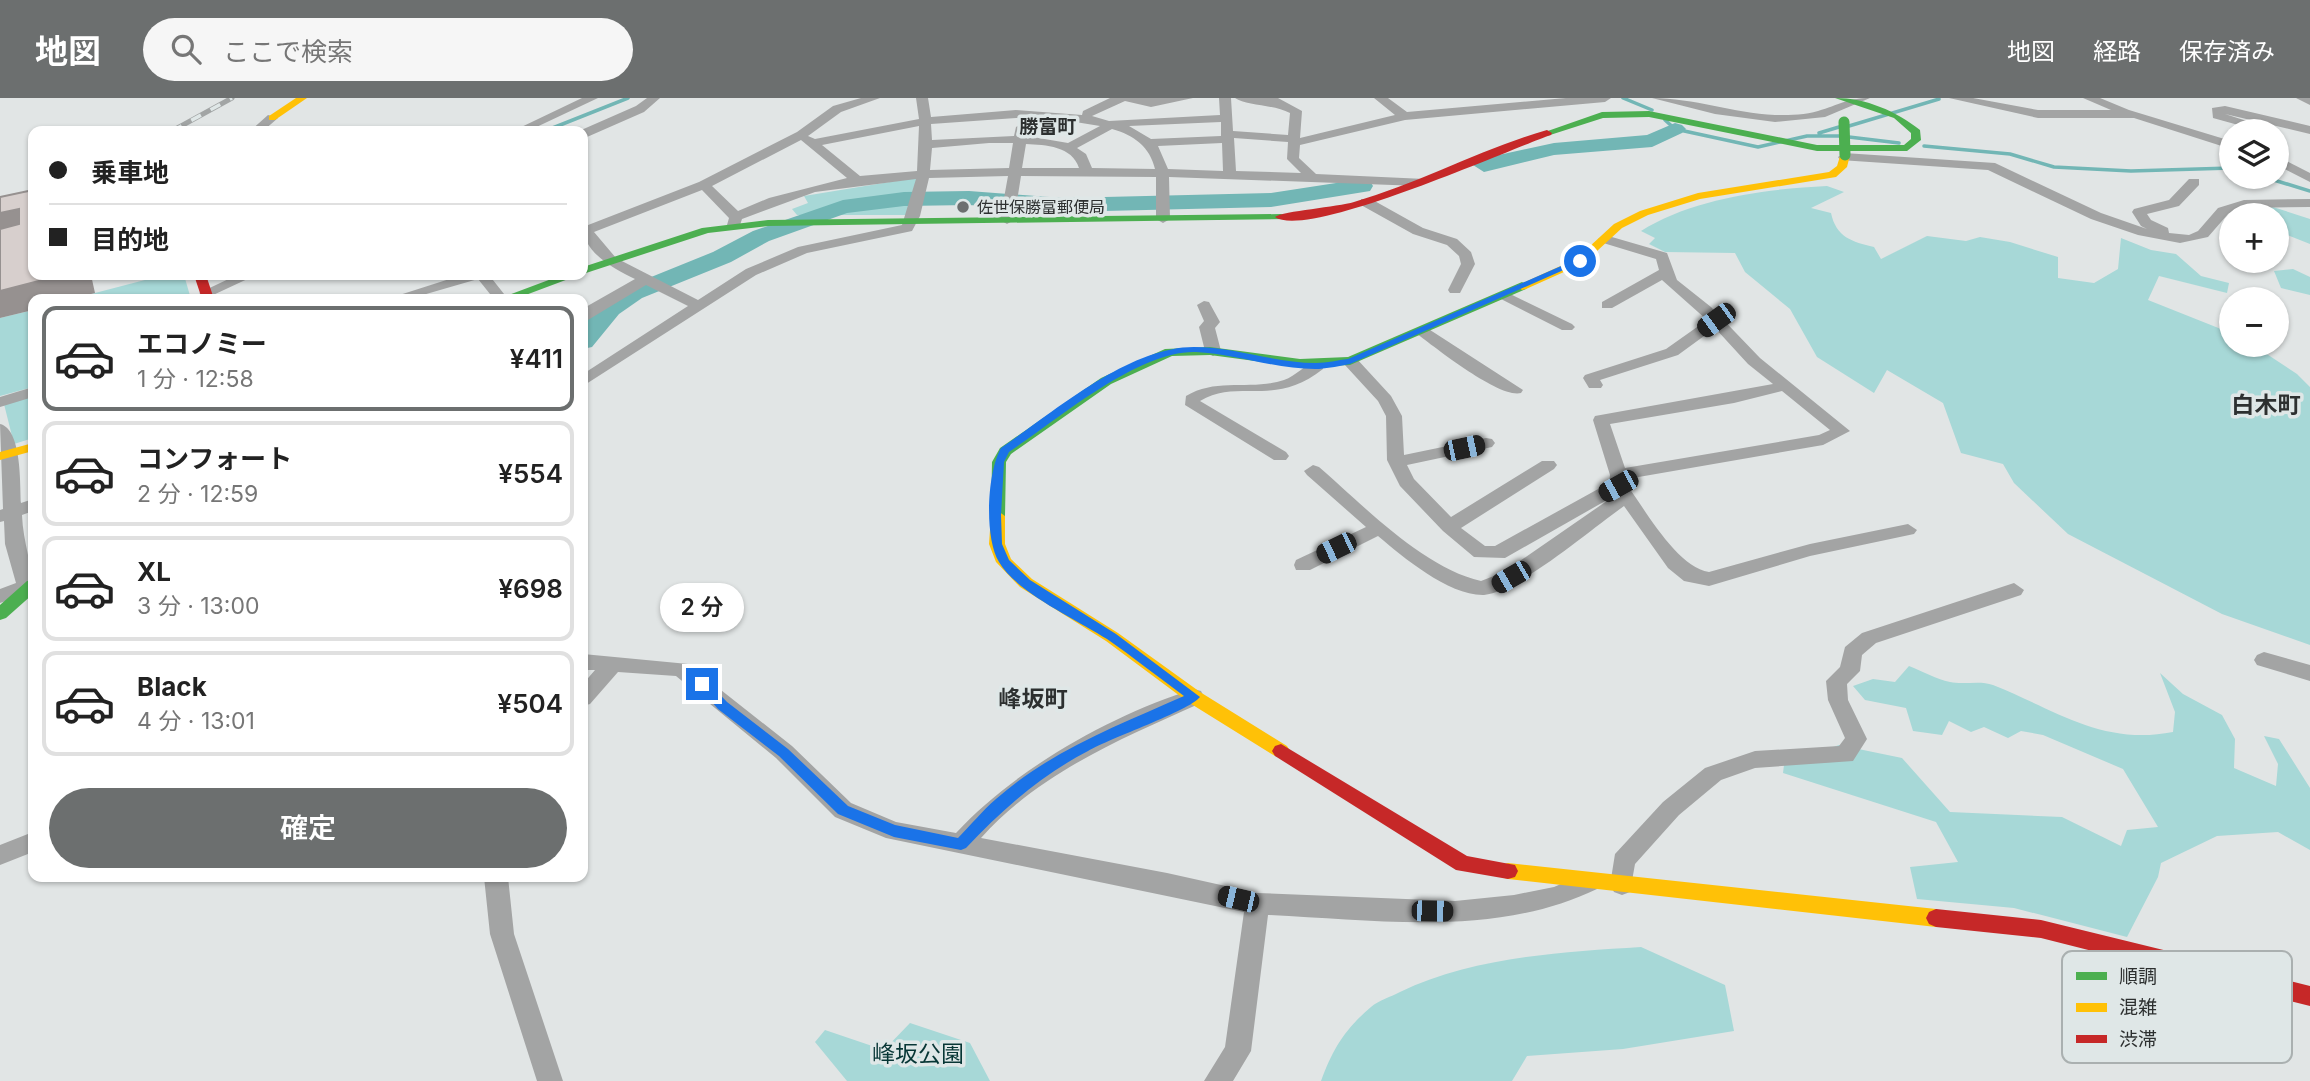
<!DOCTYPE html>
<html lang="ja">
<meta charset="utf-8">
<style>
:root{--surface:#fff;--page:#f6f6f6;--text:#222;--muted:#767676;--line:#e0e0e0;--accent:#6c6f6f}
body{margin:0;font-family:Inter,"Noto Sans JP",sans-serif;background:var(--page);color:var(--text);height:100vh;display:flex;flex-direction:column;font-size:26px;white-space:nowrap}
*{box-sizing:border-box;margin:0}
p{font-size:23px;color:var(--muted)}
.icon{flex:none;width:38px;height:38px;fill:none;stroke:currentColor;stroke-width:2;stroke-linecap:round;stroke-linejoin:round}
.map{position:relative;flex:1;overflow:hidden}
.drawer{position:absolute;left:28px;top:196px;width:560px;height:588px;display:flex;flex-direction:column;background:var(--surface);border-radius:14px;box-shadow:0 2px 5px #0004}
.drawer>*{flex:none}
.banner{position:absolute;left:28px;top:28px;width:560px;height:154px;border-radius:14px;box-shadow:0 2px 5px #0004;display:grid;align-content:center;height:154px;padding:0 21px;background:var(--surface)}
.fabs{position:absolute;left:2219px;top:21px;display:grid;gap:14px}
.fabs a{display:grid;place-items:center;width:70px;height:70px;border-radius:50%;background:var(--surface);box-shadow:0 2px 5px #0004;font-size:35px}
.end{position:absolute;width:32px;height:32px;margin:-16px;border:9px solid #1a73e8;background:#fff;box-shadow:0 0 0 4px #fff}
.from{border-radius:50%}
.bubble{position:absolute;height:49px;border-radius:24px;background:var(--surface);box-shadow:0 2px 5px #0004;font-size:23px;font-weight:600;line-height:49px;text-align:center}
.car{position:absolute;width:21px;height:42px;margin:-21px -10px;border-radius:9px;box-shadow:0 0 5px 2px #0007;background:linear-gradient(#222 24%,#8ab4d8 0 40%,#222 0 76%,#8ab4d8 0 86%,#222 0)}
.banner b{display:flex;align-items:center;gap:24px;height:66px;font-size:26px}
.banner b+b{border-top:2px solid var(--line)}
.banner i{width:18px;height:18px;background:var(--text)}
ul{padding:12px 0 0;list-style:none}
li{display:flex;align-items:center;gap:21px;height:105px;margin:0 14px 10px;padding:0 7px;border:4px solid var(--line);border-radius:14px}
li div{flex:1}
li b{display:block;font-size:26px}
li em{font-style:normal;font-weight:600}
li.active{border-color:var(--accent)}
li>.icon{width:63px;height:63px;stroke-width:1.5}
.button{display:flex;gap:14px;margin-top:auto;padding:14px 21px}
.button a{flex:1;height:80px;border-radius:42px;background:var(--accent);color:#fff;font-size:28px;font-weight:600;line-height:80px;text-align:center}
header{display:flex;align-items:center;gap:42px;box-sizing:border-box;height:98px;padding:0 35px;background:var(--accent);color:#fff}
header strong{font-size:33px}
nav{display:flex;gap:38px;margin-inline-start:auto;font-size:24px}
.search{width:490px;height:63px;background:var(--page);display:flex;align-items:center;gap:18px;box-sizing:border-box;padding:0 24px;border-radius:38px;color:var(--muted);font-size:26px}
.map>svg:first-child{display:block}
.green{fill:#a7d8d7}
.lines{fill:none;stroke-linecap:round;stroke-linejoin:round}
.stream{stroke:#72b6b5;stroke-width:3.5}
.river{fill:#72b6b5;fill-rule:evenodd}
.street{fill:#a3a4a4;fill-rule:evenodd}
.fast{fill:#4caf50;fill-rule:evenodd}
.slow{fill:#ffc107;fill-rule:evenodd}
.jam{fill:#c62828;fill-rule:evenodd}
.rail-casing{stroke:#a2a5a5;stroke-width:5}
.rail{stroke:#dfe7e7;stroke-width:3.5;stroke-dasharray:11;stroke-linecap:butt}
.fast-bridge{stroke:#4caf50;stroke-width:11}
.shaded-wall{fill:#969190}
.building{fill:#d7cfcd;stroke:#969190;stroke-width:2}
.route{fill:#1a73e8}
.poi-dot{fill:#6c6f6f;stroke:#dfe7e7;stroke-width:2.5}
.labels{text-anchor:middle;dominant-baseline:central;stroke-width:7;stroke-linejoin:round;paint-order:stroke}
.far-poi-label{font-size:16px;fill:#2d3030;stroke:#dfe7e7;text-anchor:start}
.far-quarter-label{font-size:19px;font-weight:bold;fill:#2d3030;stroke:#dfe7e7}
.quarter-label{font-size:23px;font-weight:bold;fill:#2d3030;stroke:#dfe7e7}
.near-park-label{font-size:23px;fill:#073635;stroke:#dfe7e7}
.key{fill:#dfe7e7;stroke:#aab0b0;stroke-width:2}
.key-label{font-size:19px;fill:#2d3030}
</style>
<header>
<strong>地図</strong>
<div class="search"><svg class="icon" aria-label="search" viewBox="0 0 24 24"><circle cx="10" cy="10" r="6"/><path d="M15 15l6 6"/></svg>ここで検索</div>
<nav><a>地図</a><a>経路</a><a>保存済み</a></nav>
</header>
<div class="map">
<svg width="2310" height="983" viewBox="0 0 2310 983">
<rect width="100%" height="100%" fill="#e1e5e5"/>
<path class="green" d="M914 80 919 81 907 117H797L792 111 808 105 804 98Z
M1827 88 1844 94 1811 110 1831 115C1836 139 1852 144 1874 149L1881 161 1927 138 1966 143 1980 139 2010 144 2058 159V180L2094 185 2118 171 2121 140 2151 152 2176 156 2201 178 2229 185 2227 195 2159 178 2148 202 2231 235V247H2253L2297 276 2310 289V547L2222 516 2068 436 2014 385 2003 366 1961 355 1943 305 1887 272 1874 295 1817 259 1790 211 1745 174 1735 155 1665 154 1649 146 1655 140 1641 133C1693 100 1767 91 1827 88Z
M2273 109 2310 121V146L2277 133V117H2243L2248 112Z
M2293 171 2310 179V197L2281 190 2274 173Z
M164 177H184L191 201H72Z
M33 212V289L0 298V220Z
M33 297V340L14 346 4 306Z
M1909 568C1922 573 1936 581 1950 584 1964 587 1980 582 1993 587 2054 611 2102 648 2173 634L2175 614 2160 575 2183 596 2222 617 2235 641 2234 670 2276 688 2278 666 2264 638 2279 641 2310 690V752L2278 734 2217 738 2161 765 2158 779 2127 839 2014 810 1917 801 1910 769 1958 764 1936 724 1783 675 1784 667 1839 647 1902 660 1950 714 2062 719 2121 748 2127 732 2158 729 2123 671 2043 637 2021 633 2008 640 1984 629 1971 634 1949 623 1942 637 1913 633 1906 610 1865 602 1853 588 1873 581 1895 584Z
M1641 849 1725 887 1734 933 1623 951 1527 958 1512 983H1321C1333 951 1344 932 1371 909 1379 902 1391 899 1400 894 1473 859 1561 854 1641 849Z
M910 925 970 945 990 983H847L815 944 825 932 884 952Z"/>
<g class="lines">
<path class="stream" d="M1623 0 1652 12
M1665 22 1675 31 1758 49 1807 38H1840
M1849 28 1939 1
M545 33 628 0
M1819 35 1839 29
M1849 39 1899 45
M1924 48 2010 56 2054 69 2131 73 2231 70
M2264 79 2310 93"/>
<path class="river" d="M1675 25 1682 27 1686 31 1682 35 1652 49 1554 57 1484 74 1473 67 1476 62 1554 45 1647 37Z
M1362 81 1370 83 1373 88 1370 93 1271 109 1063 114 969 107 904 108 847 115 769 143 731 164 642 200 619 216 592 249 583 251V227L601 206 624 190 713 154 753 133 843 102 904 94 969 93 1063 100 1271 95Z"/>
<path class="street" d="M582 0H598L528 33H513Z
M647 0H660L644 14 587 39 583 40V33H579L636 8Z
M861 0H880L841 14 808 38 815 41 919 21 916 0H928L931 19 1016 12 1082 17 1083 13 1110 0H1193L1151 9 1125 3 1092 18 1109 23 1220 17 1219 0H1231L1233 33 1288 37 1290 15C1273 6 1246 8 1235 0H1278L1302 13 1300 40 1395 17 1374 0H1388L1407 14 1566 0H1611L1605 4 1405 22 1300 47 1299 60 1316 76 1425 81 1427 84 1420 88 1169 79 1170 121 1163 125 1156 121V79L1021 78 1014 122 1007 126 1000 122 1008 78 929 80 920 118 912 133 807 155 756 177 583 288V276L688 208 646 187 583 225 584 210 635 181C615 171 583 155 583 129L699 84 797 34 833 8ZM1016 20 1057 21 1100 28 1068 45 1027 38 1028 29 1022 25 1016 29 1014 38 932 42 931 26ZM1221 24V38L1151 41 1129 28ZM919 28 917 73 860 78 822 47ZM1112 31C1134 37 1150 49 1155 71L1092 70 1086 56 1077 50ZM1234 40 1288 44 1287 61 1301 75 1236 73ZM801 42 847 80 769 100 738 113 712 88ZM989 45H1013L1009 70 930 72 932 50ZM1222 45 1223 73 1168 71 1158 48ZM1026 46C1046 47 1072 48 1079 70H1022ZM916 81 902 127 798 149 746 171 698 202 616 160 594 134 702 92 729 120 727 127 734 131 739 130 742 121 815 94Z
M1652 0C1694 0 1733 15 1775 17 1789 17 1805 17 1818 13 1839 7 1847 0 1870 0L1825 19 1775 24 1715 16Z
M1949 0H1973L2038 12H2111L2083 0H2100L2129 12 2231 43V51L2134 20H2038Z
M2296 0H2310V7Z
M2225 8 2310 28V36L2225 16 2278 33H2260L2213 20 2212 10Z
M268 17 278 20 263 33H250Z
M1844 55 1995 65 2101 115 2147 131 2141 128 2132 114 2134 111 2169 102 2189 81H2199V87L2179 108 2147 116 2151 122 2168 130 2169 135 2189 137 2198 133 2218 110 2244 102 2310 101V109L2245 110 2228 116 2208 139 2180 145 2138 137 2091 121 1988 72 1840 62 1838 59Z
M2277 58 2310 75V84L2277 67Z
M1361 101H1371L1423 130 1457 141 1471 154 1475 166 1460 195H1450L1448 192 1461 166 1459 158 1447 147 1413 136 1361 107Z
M1605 137 1667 155 1677 182 1711 209 1760 260 1850 333 1823 347 1627 381V387C1646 413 1677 469 1709 474L1810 446 1908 426 1917 432 1914 436 1810 458 1709 488 1684 483 1668 470 1624 408C1594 429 1517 495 1484 497 1449 498 1403 459 1378 438L1310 472H1296L1294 467 1296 462 1366 429 1307 377 1304 373 1313 367 1319 369C1363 407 1423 470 1481 483L1504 474 1614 398 1505 460 1474 459 1443 433 1400 388 1387 362 1386 318 1378 303 1344 266V260H1356L1391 298 1402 318 1404 357 1486 340 1492 341 1495 345 1492 349 1407 367 1414 381 1451 419 1542 363H1554L1557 367 1554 371 1461 430 1485 448H1495L1609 385 1610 377 1593 322 1595 318 1773 286 1748 266 1715 230 1678 257 1600 282 1603 287 1601 290H1589L1583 280 1585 277 1666 251 1707 222 1662 182 1612 210H1602V204L1659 172 1656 161 1600 144 1598 141ZM1782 293 1830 332 1819 337 1625 370 1610 326 1734 305Z
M237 177H256L211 198 206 199 199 195Z
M462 177H489L508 201H494L478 181 409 201H387Z
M1504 193 1572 226 1575 229 1572 232H1562L1499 200 1497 197Z
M1204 203 1209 204 1220 224 1215 230 1221 253 1213 258 1205 253 1199 229 1204 223 1197 207Z
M1422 228 1427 230 1523 292 1521 295C1500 301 1436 250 1417 236V230Z
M1317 263 1323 265V271C1274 310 1239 280 1200 303L1286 354 1289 358 1286 362H1274L1185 307 1186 298C1218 279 1251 293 1284 282 1296 278 1305 266 1317 263Z
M33 289V299L0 309V299Z
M0 326C22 331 20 386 21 405L33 401V413L22 417C23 445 33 468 33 494L0 505V491L16 485 5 446 4 423 0 424V412L3 411Z
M2014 485 2024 492 2021 497 1876 545 1862 557 1860 573 1847 586 1848 602 1867 641 1853 663 1755 670 1721 682 1679 717 1635 766 1630 794 1622 797 1614 794 1610 787 1615 756 1663 704 1705 670 1755 653 1839 648 1845 640 1828 602 1826 583 1840 569 1845 549 1862 535Z
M2264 554 2310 567V583L2257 567 2254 562 2257 557Z
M583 556 688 566 792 648 851 705 896 724 956 735C1015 671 1111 617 1194 591L1201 593 1204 599 1201 605C1123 640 1040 674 981 740L1167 775 1257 795 1455 803 1514 797 1554 789 1589 774 1597 777 1601 784 1597 791C1495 840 1378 822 1268 817L1251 953 1233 983H1204L1225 949 1244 814 886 740 835 719 776 660 676 578 618 574 590 606 583 608V586L595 572H583Z
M33 734V754L0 767V747Z
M484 779H508L514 836 563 983H537L490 836Z"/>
<path class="fast" d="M1835 0C1866 0 1896 13 1920 32L1921 42 1907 53H1817L1649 19 1603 20 1547 38 1542 35 1602 14 1649 13 1817 47H1904L1911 41V35L1894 20Z
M1281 116 1285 117V121L768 128 708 135 583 176V169L702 130 768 122Z
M562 177H579L515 201H498Z
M1522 184 1528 188 1526 191 1350 267 1300 269 1210 257 1172 258 1111 286 1011 356 1006 364 1005 418 998 423 991 418 992 364 1000 350 1101 280 1165 251 1210 249 1300 261 1348 259Z
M33 482V496L6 520 0 522V507L27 483Z"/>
<path class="slow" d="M296 0H307L275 22H269V18Z
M1841 55 1850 57 1847 69 1836 79 1700 101 1648 117 1622 130 1584 165 1526 191 1522 192 1516 188 1576 161 1614 126 1640 113 1698 95 1829 74 1837 68Z
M33 345V353L0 362V354Z
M998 413 1005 418V446L1011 461 1032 481 1118 535 1200 594 1287 648 1290 653 1287 658 1281 660 1275 658 1188 604 1106 543 1020 489 996 464 989 446 991 418Z
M1508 765 1936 811 1943 814 1946 820 1943 826 1936 829 1508 781 1501 779 1498 773 1501 767Z"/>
<path class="jam" d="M1547 32 1552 35 1551 37C1507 52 1308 142 1275 119 1283 113 1338 109 1354 104 1420 85 1481 51 1547 32Z
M194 177H206L214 201H202Z
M1281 646 1467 758 1515 767 1518 773 1515 779 1508 781 1456 772 1275 658 1272 653 1275 648Z
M1936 811 2041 822 2310 888V908L2041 840 1936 829 1929 826 1926 820 1929 814Z"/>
<g class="rail-casing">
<path id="rail" d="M172 33 232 0"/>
</g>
<use href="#rail" class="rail"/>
<path class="fast-bridge" d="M1844 24 1845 57"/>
</g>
<path class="shaded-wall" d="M19 111 33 131 0 141V115Z
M62 177H91L95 195 72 201H33V212L0 220V193Z"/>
<path class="building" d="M33 92V177H62L0 193V131L19 126V111L0 115V99Z"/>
<path class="route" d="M1577 161 1584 163 1350 266C1340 268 1329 270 1319 271 1278 272 1236 256 1196 254 1138 252 1057 322 1009 354L1004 364 1001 417 1002 446 1009 462 1030 482 1116 536 1200 599C1189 613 1110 640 1088 653 1040 678 1003 711 966 750L961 752 894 739 838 716 779 658 718 611 696 586 698 583H707L727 604 788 651 848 708 895 727 958 740C971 727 982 713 996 701 1050 653 1119 627 1184 598 1158 579 1133 559 1107 541 1076 521 1017 495 999 464 984 440 987 374 1001 350 1054 314 1128 249 1194 249 1235 249 1275 265 1316 265 1327 265 1338 262 1348 261Z"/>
<circle class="poi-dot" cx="963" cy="109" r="7"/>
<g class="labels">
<g class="far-poi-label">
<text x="977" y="109">佐世保勝富郵便局</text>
</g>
<g class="far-quarter-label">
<text x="1048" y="28">勝富町</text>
</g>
<g class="quarter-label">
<text x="2266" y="307">白木町</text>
<text x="1033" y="601">峰坂町</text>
</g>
<g class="near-park-label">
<text x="918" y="956">峰坂公園</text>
</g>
</g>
<rect x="2062" y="853" width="230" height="112" rx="10" class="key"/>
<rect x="2076" y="874" width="31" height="8" fill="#4caf50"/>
<rect x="2076" y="905" width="31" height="9" fill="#ffc107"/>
<rect x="2076" y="937" width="31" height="8" fill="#c62828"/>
<g class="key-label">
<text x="2119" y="885">順調</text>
<text x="2119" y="916">混雑</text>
<text x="2119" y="948">渋滞</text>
</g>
</svg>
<div class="fabs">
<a><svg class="icon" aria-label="layers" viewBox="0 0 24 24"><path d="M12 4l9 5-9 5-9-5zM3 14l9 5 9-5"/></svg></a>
<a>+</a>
<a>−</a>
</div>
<i class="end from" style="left:1580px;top:163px"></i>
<i class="end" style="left:702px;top:586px"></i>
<div class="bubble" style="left:660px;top:485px;width:84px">2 分</div>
<i class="car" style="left:1716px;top:222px;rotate:234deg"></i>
<i class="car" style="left:1464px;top:350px;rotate:78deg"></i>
<i class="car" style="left:1618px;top:388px;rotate:241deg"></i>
<i class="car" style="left:1336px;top:450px;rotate:244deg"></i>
<i class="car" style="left:1511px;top:479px;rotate:240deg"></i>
<i class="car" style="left:1238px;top:801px;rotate:283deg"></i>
<i class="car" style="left:1432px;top:813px;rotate:91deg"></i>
<div class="banner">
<b><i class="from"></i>乗車地</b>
<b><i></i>目的地</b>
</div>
<section class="drawer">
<ul>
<li class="active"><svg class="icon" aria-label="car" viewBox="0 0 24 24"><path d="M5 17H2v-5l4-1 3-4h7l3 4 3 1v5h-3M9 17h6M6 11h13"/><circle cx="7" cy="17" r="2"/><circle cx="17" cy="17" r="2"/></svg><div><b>エコノミー</b><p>1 分 · 12:58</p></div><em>¥411</em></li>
<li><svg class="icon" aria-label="car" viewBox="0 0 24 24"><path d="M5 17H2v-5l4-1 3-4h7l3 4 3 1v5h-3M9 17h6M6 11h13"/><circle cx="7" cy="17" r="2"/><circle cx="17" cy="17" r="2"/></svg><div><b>コンフォート</b><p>2 分 · 12:59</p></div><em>¥554</em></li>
<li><svg class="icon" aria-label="car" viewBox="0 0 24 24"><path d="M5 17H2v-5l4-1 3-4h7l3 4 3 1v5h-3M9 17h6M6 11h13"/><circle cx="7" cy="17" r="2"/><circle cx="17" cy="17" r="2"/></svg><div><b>XL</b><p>3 分 · 13:00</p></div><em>¥698</em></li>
<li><svg class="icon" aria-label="car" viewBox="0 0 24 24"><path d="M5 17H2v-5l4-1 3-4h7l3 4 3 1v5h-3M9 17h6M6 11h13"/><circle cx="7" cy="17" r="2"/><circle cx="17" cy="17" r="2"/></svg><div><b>Black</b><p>4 分 · 13:01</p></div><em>¥504</em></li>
</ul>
<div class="button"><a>確定</a></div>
</section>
</div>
